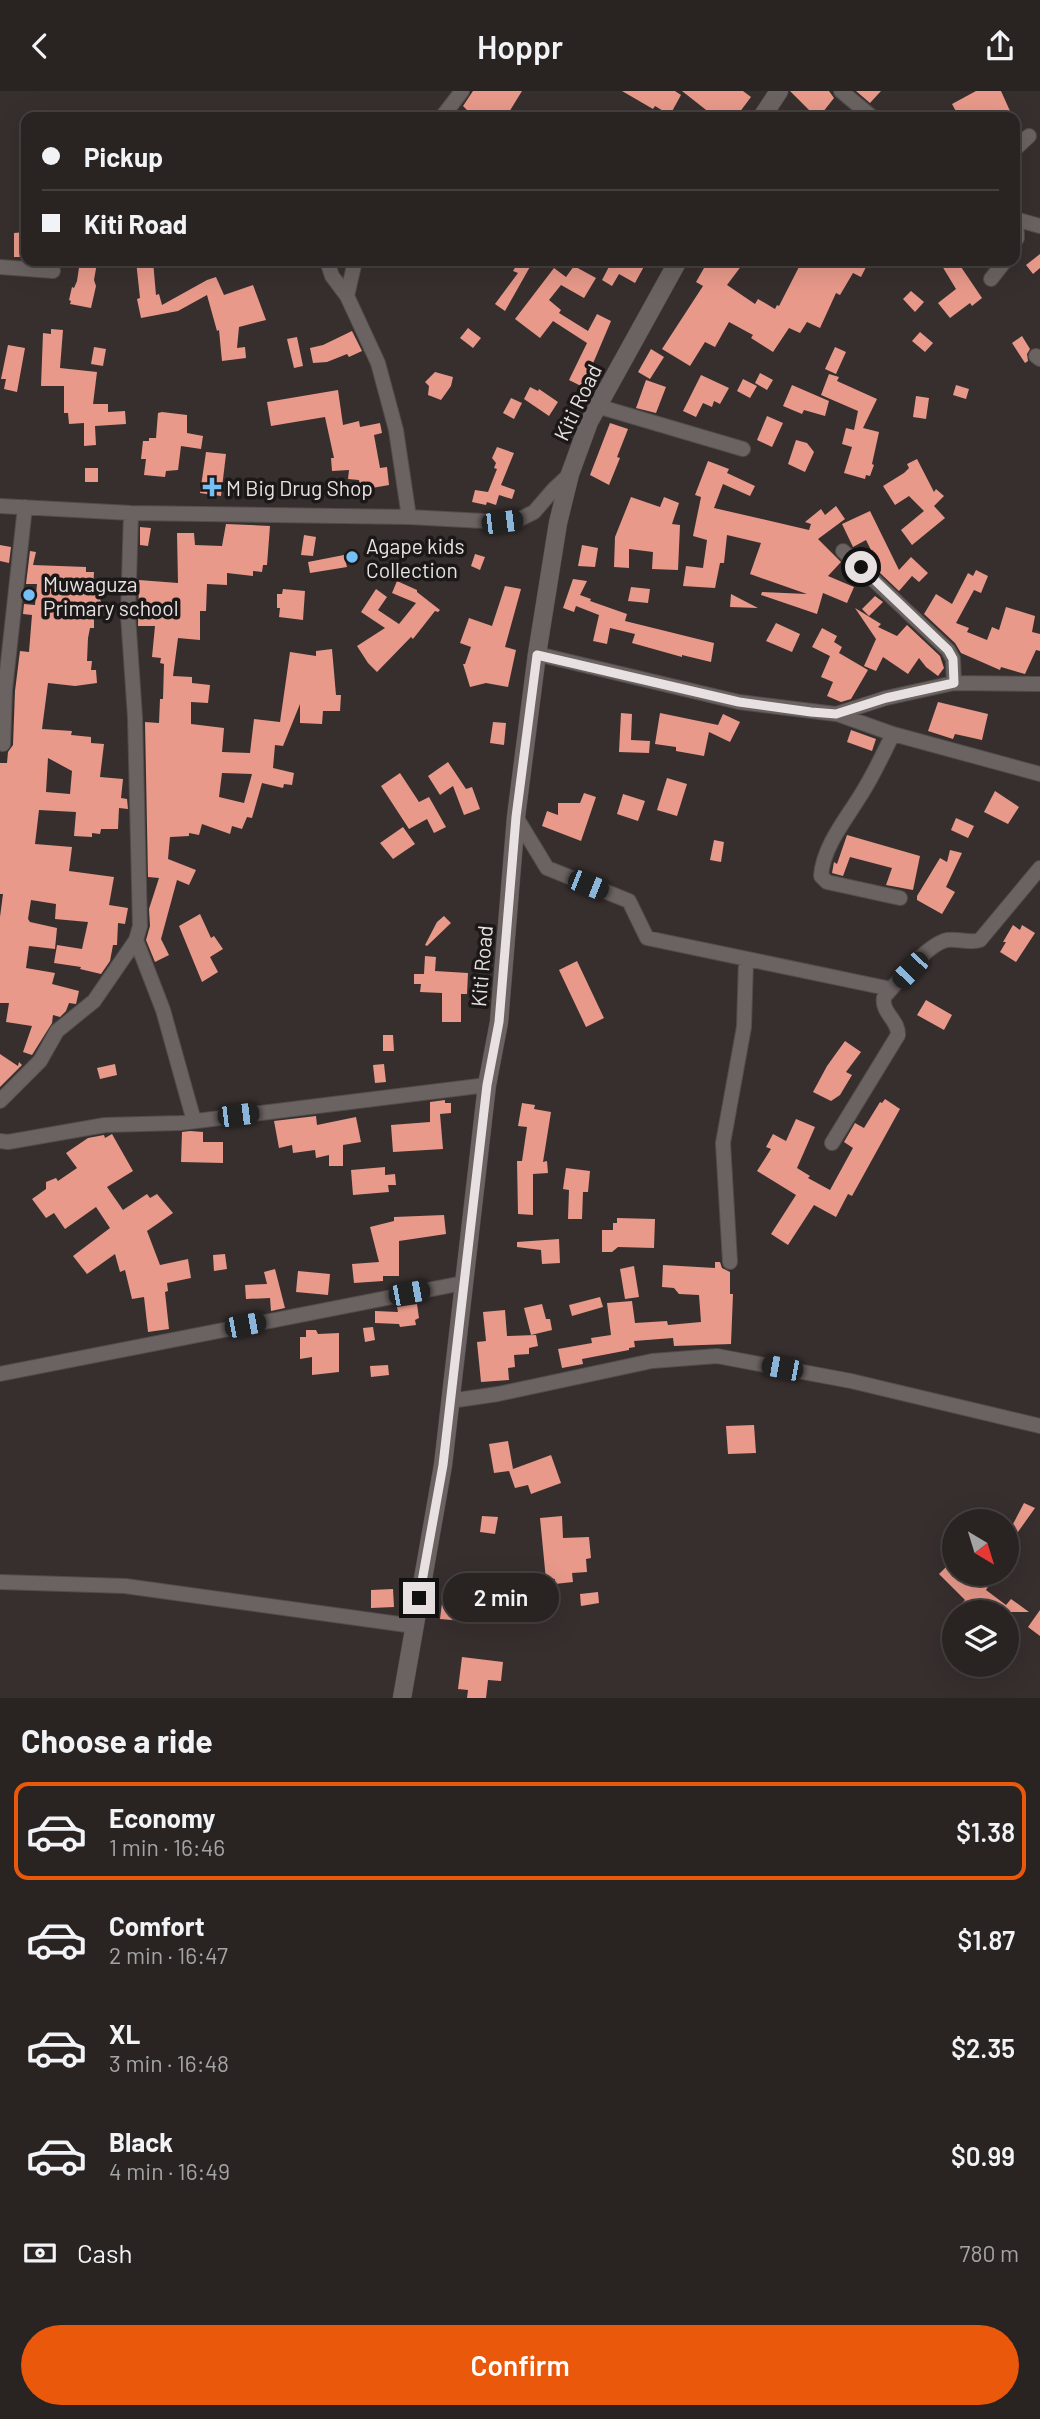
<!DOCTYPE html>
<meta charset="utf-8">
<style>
:root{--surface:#292322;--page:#352f2f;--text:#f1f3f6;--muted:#a5a4a5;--line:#454040;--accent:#ea580c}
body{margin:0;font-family:Barlow,sans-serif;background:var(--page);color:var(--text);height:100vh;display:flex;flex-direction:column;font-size:26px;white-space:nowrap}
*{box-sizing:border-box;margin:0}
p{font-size:23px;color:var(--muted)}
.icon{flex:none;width:38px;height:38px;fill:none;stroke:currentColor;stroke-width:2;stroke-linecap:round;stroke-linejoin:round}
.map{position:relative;height:1607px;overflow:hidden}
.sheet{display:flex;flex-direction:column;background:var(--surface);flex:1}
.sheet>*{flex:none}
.top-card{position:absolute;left:21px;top:21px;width:999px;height:154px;border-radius:14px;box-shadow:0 7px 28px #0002,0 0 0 2px var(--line);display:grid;align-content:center;height:154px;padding:0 21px;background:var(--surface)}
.needle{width:46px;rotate:142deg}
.fabs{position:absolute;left:942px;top:1418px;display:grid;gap:14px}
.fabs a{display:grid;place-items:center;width:77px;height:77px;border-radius:50%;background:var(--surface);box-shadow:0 7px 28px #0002,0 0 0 2px var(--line);font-size:35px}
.end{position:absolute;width:32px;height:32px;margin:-16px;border:9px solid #e7e2e1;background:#111;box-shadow:0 0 0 4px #111}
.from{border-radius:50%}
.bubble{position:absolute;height:49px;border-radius:24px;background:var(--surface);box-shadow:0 7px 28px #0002,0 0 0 2px var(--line);font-size:23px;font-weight:600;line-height:49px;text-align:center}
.car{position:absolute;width:21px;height:42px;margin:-21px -10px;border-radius:9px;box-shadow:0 0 5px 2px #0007;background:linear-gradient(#222 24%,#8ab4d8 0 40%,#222 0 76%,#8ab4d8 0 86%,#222 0)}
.top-card b{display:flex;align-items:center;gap:24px;height:66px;font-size:26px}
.top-card b+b{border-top:2px solid var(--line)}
.top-card i{width:18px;height:18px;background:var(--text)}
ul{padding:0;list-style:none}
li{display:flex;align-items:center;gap:21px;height:98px;margin:0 14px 10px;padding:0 7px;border:4px solid transparent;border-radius:14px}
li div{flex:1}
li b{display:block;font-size:26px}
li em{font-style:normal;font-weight:600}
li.current{border-color:var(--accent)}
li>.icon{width:63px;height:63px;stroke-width:1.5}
h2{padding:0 21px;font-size:32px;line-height:84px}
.pay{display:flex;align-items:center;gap:18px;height:77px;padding:0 21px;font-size:26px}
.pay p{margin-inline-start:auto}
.button{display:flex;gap:14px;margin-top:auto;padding:14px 21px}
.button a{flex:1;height:80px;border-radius:42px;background:var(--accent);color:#fff;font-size:28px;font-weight:600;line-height:80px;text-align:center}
header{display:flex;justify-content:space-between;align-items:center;height:91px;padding:0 21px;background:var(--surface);font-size:32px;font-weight:600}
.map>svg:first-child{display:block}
.building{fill:#e8998a;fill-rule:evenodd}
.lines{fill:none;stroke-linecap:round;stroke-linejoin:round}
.minor-casing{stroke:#524d4b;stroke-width:16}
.tertiary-casing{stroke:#524d4b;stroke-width:19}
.minor{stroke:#6b6361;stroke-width:14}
.tertiary{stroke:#6b6361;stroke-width:18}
.route{stroke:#e7e2e1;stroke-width:9}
.poi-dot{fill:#74c0f6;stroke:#1c1818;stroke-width:2.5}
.labels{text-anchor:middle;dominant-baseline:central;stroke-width:7;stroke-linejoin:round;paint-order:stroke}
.street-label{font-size:21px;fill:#e7e2e1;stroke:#1c1818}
.poi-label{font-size:21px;fill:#e7e2e1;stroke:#1c1818;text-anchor:start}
</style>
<header><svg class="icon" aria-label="back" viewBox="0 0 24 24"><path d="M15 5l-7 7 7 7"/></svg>Hoppr<svg class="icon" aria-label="share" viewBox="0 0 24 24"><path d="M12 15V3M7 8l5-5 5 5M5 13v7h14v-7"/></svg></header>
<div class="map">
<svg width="1040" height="1607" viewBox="0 0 1040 1607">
<rect width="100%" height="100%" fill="#372f2e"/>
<path class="building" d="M473 0H522L506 26H477L468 20 463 15Z
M622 0H675L681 4 670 24 655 15 653 18Z
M682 0H743L751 6 736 26H715Z
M790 0H829L834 7 819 26H816Z
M856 0H881L870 12Z
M976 0H1001L1010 20 997 26H988L986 22 978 26H959L952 13Z
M26 141V166H14V142Z
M1040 163V177L1033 183 1026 174Z
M80 170 97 172 94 189 96 195 91 217 70 213 71 210 69 209 72 196 74 197 77 190Z
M136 170H153L156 204 159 203 162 214 207 189 216 186 224 204 253 194 266 229 239 236 237 257 245 256 246 267 222 270 219 239 217 240 207 204 178 220 141 227 137 208 140 207Z
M519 170 531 174 505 220 495 213 518 182 513 180Z
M612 170H647L635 192 619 183 612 195 602 189Z
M708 170H745L727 194 755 213 758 208 775 218 777 214 779 215 802 170H860L867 174 861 186 853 182 840 204 836 202 820 237 807 231 800 242 789 237 773 261 751 247 753 244 729 231 715 256 705 251 690 275 662 258 703 195 696 191Z
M939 170H957L982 207 972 215 970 212 950 227 938 212 956 198Z
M574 175 596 187 584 207 561 194 549 209 561 219 559 222 588 240 597 223 611 230 583 296 569 289 587 252 553 230 540 247 515 228 554 177 566 186Z
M911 200 924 211 915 221 903 208Z
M468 237 481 247 473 257 460 247Z
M51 238 63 239 60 277 97 281 93 313H108V321L125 320 126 333 95 335 96 354 84 355V332L69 333 68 322H64V295H41L43 242 51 243Z
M352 240 362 260 349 266 347 263 327 271 313 272 310 257 323 254Z
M920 241 933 252 925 261 912 250Z
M1022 245 1030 258 1027 263 1028 270 1025 272 1012 252Z
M297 246 303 275 294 277 287 248Z
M8 254 25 257 17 301 4 298 6 288H1Z
M94 256 106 258 103 275 91 273Z
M835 256 846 261 836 283 825 278Z
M651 258 664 266 650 288 638 281Z
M435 281 453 286 451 295 441 309 428 304 429 295 425 291Z
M760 282 773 289 767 299 755 292Z
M829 283 839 286 837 290 877 308 863 337 879 341 872 373 874 374 870 385 866 384 865 388 844 382 852 356 842 353 846 337 854 339 858 320 821 304Z
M701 284 729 297 720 313 714 310 712 316 703 312 696 326 683 320Z
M743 288 757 295 750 307 737 300Z
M646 289 666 296 656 322 636 317Z
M792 294 829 310 825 325 804 319 802 323 783 315Z
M956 294 969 298 966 308 953 304Z
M530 296 538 300 539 298 558 311 549 325 524 308Z
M338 299 343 334 359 330 360 336 380 332 382 342 374 344 380 377 387 376 389 394 361 399 359 389 348 388 349 379 332 380 331 367H334L325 326 271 335 267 311Z
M916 305 929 307 926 328 913 326Z
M511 307 522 312 514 328 503 322Z
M162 321 187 324V342L203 345 201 358 181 355 178 379 166 380 165 386 144 384 146 368H141L143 350H149V347H156L158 322Z
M767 325 783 332 772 356 757 349Z
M610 332 628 338 617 366 620 367 609 394 590 384Z
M796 349 807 352 814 361 805 381 788 373Z
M497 356 514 362 501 394 515 399 512 408 499 404 496 414 487 411 486 414 472 411 475 399 488 401 497 378 494 377 496 372 492 367Z
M206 361 226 363 221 405 200 402Z
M917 368 934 401 936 398 944 405 934 415 945 427 912 454 901 439 924 420 909 405 895 414 883 395 904 382 909 377 907 373Z
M708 370 729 378 727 382 755 395 750 405 723 393 714 417 809 439 811 433 805 431 821 418 825 424 836 415 845 428 818 448 841 471 828 485 854 496 847 512 823 502 817 523 761 504 762 501 807 503 750 483 761 452 727 444 724 472H720L715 497 683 495 686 475 703 477 707 449 693 445 701 406 695 404Z
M85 377H98V391H85Z
M631 406 660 416 664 406 679 412 672 433 680 434 678 479 652 478 653 461 629 458V477L614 476 615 446Z
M870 420 899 479 911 466 928 482 919 491 912 485 899 500 879 481 881 479 866 449 853 456 842 433Z
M226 433 270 435 267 474H263L262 481 253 480V485L227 482V494L207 493 206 520H200V549L178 547 173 585 192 586V592L210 594 208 612 191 611V633L224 637 222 661 250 662 254 628 280 631 290 561 316 565V560L332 558 336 604H341L340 620H323L322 633 300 632V613L283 655 275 654 273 677 294 682 292 694 284 693 283 697 262 692 252 727 247 726 242 738 232 735 230 743 202 733 199 744 189 742V745L170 746 168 768 196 779 189 794 177 789 161 848 169 864 155 871 146 849 150 835 149 818 159 787 148 786 145 631 159 632 160 608H163L164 573 160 572 161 567 152 566 155 535H138L139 489 178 492 177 442H194L195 454 222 455ZM222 682 252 683 244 712 219 706Z
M140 436 151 437 148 455 140 454Z
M304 444 316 446 313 465 301 464Z
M0 454 11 456 9 472 0 470Z
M582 454 598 457 595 476 578 475Z
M30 460 36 461 33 474 86 476V481H94L93 498 96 499V504H100L102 523H94V537H90L88 547 87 570H92L91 579H96L97 592 75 595 48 592 42 638 72 640 71 644 91 646V652L104 653 100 686 123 688 121 707 127 708 128 718 119 717 118 738H101L100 743 92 742V746L74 745 76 721 39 719 35 753 72 756 69 780 114 786 109 814 128 817 125 833 118 832 117 854H113L110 870 101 883 80 878 81 876 54 872 57 854 82 858 88 831 55 828 56 813 31 809 28 828 30 831 57 837 55 858 29 855 26 877 55 882 52 893 79 900 76 913 69 912 66 920 60 926 53 924 52 932 32 964 23 961 32 935 6 931 9 912H0V826L3 803H0V672H7L8 661 13 654 15 600 20 560 29 561 32 524 23 523 24 513 35 514 37 493H26ZM48 667 72 680 70 703 46 701Z
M475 463 485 466 480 479 471 475Z
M344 464 347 476 310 482 308 471Z
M976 479 988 485 981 502 974 499 956 532 969 537 967 541 987 549 992 536 999 539 1006 516 1035 525 1032 541 1040 543V560L1036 559 1025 583 1001 576 1000 579 961 562 955 552 924 523 936 503 952 513 968 482 973 485Z
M573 488 587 490 580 504 591 508 590 510 627 523 625 530 714 552 711 571 682 564V566L632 552 635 543 610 537 607 553 593 550 599 524 576 515 574 521 563 517Z
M397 490 417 499V501L440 519 438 521 435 520 413 548 411 546 377 581 368 572 357 555 385 537 361 521 376 498 387 506 378 519 399 533 416 512 392 502Z
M505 495 521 498 505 556 516 559 508 596 486 592 470 596 463 573H465L471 556 460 552 469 527 492 535Z
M631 496 650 498 648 512 628 510Z
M283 498 305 500 303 529 279 526 280 517H277V503H282Z
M731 503 758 517 730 516Z
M875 505 883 511 869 525 862 518Z
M855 517 881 533 878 536 897 545 907 534 940 565 944 577 938 585 926 576 919 567 908 583 883 566 876 580 864 575 876 548Z
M776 532 800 543 792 561 766 550Z
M822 537 837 545 834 551 842 556 839 562 868 579 851 608 841 611 827 605 833 591 821 586 830 565 812 556Z
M938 611 988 623 982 649 955 643 953 648 928 640Z
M621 622 632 623 631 649 650 650 649 662 619 661Z
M660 622 718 634 723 623 740 631 730 651 709 641 704 665 676 660V656L655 653Z
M493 631 506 632 504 654 490 652Z
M851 639 876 648 872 660 847 651Z
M448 671 466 698 472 696 480 718 464 724 453 695 440 704 428 685Z
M400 682 419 711 429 706 446 736 434 742 427 728 409 738 381 695Z
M667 687 687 693 677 725 657 719Z
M995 700 1019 716 1008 733 984 721Z
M584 702 596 706 581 750 542 735 547 720 558 724V712H580Z
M623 703 645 710 638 730 617 723Z
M956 727 974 735 968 747 951 739Z
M403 736 415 753 393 768 380 752Z
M847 744 920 765 913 799 886 794 892 777 850 766 843 785 832 782 834 771 837 773Z
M714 749 724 751 721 771 710 769Z
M950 759 962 762 946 796 955 801 942 823 917 809V805L940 767 947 771Z
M200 823 211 847 214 845 223 858 210 866 218 881 202 891 179 835Z
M444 825 451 832 427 855 425 854 437 831Z
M1013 834 1020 839 1022 834 1035 842 1016 871 1000 861 1006 851H1003Z
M425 865 436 866 435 880 468 882 467 903H461V931H442V902L420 901 421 893H414V883H424Z
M577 870 604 927 586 936 559 879Z
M926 909 952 924 944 939 917 924Z
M383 944H393L394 960H383Z
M845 950 861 961 846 981 852 984 840 1004 831 1010 813 1001 827 975Z
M0 963 18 975 19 971 22 974 0 996Z
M115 973 117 984 100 988 97 977Z
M384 973 386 991 375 992 373 974Z
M885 1008 900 1018 852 1105 848 1103 836 1126 814 1114 788 1154 771 1143 796 1104 757 1080 771 1058 766 1056 773 1043 786 1050 796 1028 815 1036 797 1077 810 1085 808 1087 830 1099 853 1057 844 1051 855 1032 864 1037 880 1011 882 1012Z
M445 1009V1012H451V1022L440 1023 443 1058 393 1061 391 1034 430 1031V1011Z
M522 1012 535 1014 534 1018 551 1021 543 1071 547 1070 548 1082 533 1083V1124L518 1123 517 1070H522L527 1036 518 1035Z
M316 1025 317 1034 356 1026 361 1051 343 1054V1075H329V1064L316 1067 315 1059 293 1062 292 1054 279 1057 274 1030Z
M190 1040 203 1041V1051H223V1072L181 1071 182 1041Z
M112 1043 133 1080 107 1096 123 1119 147 1103 150 1107 157 1103 173 1122 147 1140 160 1174 188 1168 191 1187 167 1192 168 1200 165 1201 169 1238 148 1241 144 1206 132 1208 125 1179 120 1181 115 1163 87 1183 73 1165 110 1137 96 1116 65 1138 54 1122 46 1127 32 1108 46 1098V1091L56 1087 58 1090 77 1077 66 1062 88 1047 104 1044 105 1047Z
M385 1076V1084L395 1083 396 1094H388L389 1101 353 1104 351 1079Z
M566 1077 590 1080 588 1101H583L582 1128H568L569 1099 563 1098Z
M444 1124 446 1143 399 1150V1185H383V1190L354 1192 352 1173 379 1171 370 1136 394 1130V1126Z
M617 1127 655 1128 654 1157 618 1156 612 1161H602V1139H613V1132H617Z
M559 1148 560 1172 542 1173 541 1159 517 1156V1151Z
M225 1163 227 1178 214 1180 213 1164Z
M715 1171H720L722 1177 730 1181V1203H733L731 1253 674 1255 673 1247 634 1250 635 1256 629 1257V1259L582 1268 583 1273 562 1277 558 1258 592 1252 591 1247 611 1244 607 1212 632 1210 635 1232 667 1230 668 1234 701 1231 699 1204 679 1203 674 1197 662 1196 663 1174 715 1177Z
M634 1175 639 1206 625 1208 620 1178Z
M275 1178 285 1217 271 1220 270 1207 246 1208 245 1194 267 1193 264 1181Z
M298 1180 330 1183 328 1204 296 1201Z
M600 1206 603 1216 572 1225 569 1214Z
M417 1213 419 1227 415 1229 416 1234 400 1236 399 1233 375 1232V1220L398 1221 397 1216Z
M542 1213 546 1228H550L552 1239 531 1244 524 1217Z
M505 1219 507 1245 536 1244 538 1255 529 1257V1263L514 1264 515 1276 508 1277 509 1289 481 1291 477 1251 486 1250 483 1221Z
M373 1236 375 1249 365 1251 363 1237Z
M306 1239H316L318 1243 339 1242V1281L312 1284V1266L300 1268V1246H306Z
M388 1274 389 1284 371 1286 370 1275Z
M754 1334 756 1362 728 1363 726 1335Z
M508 1350 513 1378 551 1364 561 1392 531 1403 528 1394 515 1397 509 1380 494 1382 489 1353Z
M1024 1412 1035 1417 1013 1448 1008 1445 1006 1429 1013 1433Z
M482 1425 498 1426 495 1443 480 1441Z
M562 1425 563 1447 589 1446 591 1467 586 1468 587 1481 572 1482 573 1491 555 1493V1488L546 1489 540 1427Z
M948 1474 967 1493 970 1487 975 1491 980 1482H988L994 1486 986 1499 1006 1514 1011 1508 1029 1521H963L958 1516 965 1509 939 1483Z
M492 1492V1510H473V1493Z
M393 1498 394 1516 371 1517V1499Z
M598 1501 599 1512 581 1515 580 1503Z
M442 1512 465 1515 463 1530 440 1528Z
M1040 1519V1545L1028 1536Z
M462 1566 503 1571 501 1590 488 1589 486 1607H467L468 1599 458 1598Z"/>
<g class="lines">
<g class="minor-casing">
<path id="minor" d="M841 0 872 26
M442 26 462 0
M1015 58 1029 45
M1015 128 1040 135
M1015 150 1017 147 1016 128
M327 170 332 185 347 205 378 272 396 339 409 426
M0 176 53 180
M991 188 1005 170
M347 205 355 170
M1036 265 1040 268
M597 315 743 358
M0 415 131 422 409 426 502 431 518 429 534 421 554 398 570 383
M843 460 948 559 953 568 954 592
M537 563 739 611 836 623 886 607 954 592 1040 593
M837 623 893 643 1040 683
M893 643C883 663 874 683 862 702 847 727 823 755 821 785L827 791 900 807
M3 653 5 599 25 416
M516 726 547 777 629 810 647 847 891 898
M136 849 163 919 194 1030
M0 1010 40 970 57 940 94 910 136 849 140 835 135 626 128 524 131 422
M0 1050 8 1051 105 1034 180 1032 487 994
M832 1052 898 944C899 929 881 922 884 906 898 891 927 853 947 849 959 847 969 853 980 849L1040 777
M730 1171 723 1052 744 936 746 869
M0 1283 463 1192
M450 1310 498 1303 652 1270 717 1265 851 1290 1040 1335
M0 1491 125 1495 414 1535"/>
</g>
<g class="tertiary-casing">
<path id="tertiary" d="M762 26 779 0
M402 1607 443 1374 487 994 499 931 516 726 537 563 558 432 570 383 589 331 678 170"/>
</g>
<use href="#minor" class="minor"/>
<use href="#tertiary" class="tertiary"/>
</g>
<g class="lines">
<path class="route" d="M419 1507 443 1374 487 994 499 931 516 726 537 564 739 611 811 621 836 623 886 607 954 592 953 568 948 559 861 476"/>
</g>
<g class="poi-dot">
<path d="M208.5 385.5h7v7h7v7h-7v7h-7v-7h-7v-7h7z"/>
<circle cx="352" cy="466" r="7"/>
<circle cx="29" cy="504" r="7"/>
</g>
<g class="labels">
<g class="street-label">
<text transform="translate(577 311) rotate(-64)">Kiti Road</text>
<text transform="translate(481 875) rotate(-85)">Kiti Road</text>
</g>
<g class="poi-label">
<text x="226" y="396">M Big Drug Shop</text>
<text x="366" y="454">Agape kids<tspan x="366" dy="24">Collection</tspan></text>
<text x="43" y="492">Muwaguza<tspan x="43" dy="24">Primary school</tspan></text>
</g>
</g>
</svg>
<div class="fabs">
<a><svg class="needle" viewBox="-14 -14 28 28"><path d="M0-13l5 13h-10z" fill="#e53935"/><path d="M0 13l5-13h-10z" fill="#a5a4a5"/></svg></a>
<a><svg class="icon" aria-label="layers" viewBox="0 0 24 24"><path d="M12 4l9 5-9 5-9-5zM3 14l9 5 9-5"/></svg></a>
</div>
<i class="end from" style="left:861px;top:476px"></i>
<i class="end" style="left:419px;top:1507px"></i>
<div class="bubble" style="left:443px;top:1482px;width:116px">2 min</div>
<i class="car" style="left:502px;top:431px;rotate:83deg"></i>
<i class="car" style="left:588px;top:794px;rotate:112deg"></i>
<i class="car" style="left:910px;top:879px;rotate:224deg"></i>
<i class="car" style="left:238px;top:1024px;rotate:83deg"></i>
<i class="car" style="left:409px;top:1202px;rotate:79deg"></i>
<i class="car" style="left:245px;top:1234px;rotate:79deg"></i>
<i class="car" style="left:782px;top:1277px;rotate:281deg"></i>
<div class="top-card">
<b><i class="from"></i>Pickup</b>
<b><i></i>Kiti Road</b>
</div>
</div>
<section class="sheet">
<h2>Choose a ride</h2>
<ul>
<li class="current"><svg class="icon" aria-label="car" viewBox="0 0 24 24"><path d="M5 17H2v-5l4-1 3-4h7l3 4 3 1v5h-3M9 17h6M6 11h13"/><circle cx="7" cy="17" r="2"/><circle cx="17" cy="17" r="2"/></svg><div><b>Economy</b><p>1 min · 16:46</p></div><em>$1.38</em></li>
<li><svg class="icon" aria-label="car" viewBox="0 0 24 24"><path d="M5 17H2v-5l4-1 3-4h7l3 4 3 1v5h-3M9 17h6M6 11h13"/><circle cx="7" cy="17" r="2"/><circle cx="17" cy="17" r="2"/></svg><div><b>Comfort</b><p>2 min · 16:47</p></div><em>$1.87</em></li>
<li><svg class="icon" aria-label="car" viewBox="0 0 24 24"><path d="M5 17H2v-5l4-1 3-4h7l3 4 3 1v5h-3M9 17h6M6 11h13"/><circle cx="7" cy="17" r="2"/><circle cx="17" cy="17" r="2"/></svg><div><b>XL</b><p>3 min · 16:48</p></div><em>$2.35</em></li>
<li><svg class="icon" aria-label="car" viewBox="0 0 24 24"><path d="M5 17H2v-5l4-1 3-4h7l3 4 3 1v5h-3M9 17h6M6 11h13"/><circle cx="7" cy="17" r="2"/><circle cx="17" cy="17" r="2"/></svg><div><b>Black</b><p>4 min · 16:49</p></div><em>$0.99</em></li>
</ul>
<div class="pay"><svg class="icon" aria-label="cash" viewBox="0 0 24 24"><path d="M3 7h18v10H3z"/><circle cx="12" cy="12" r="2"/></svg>Cash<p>780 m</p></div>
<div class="button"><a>Confirm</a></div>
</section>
